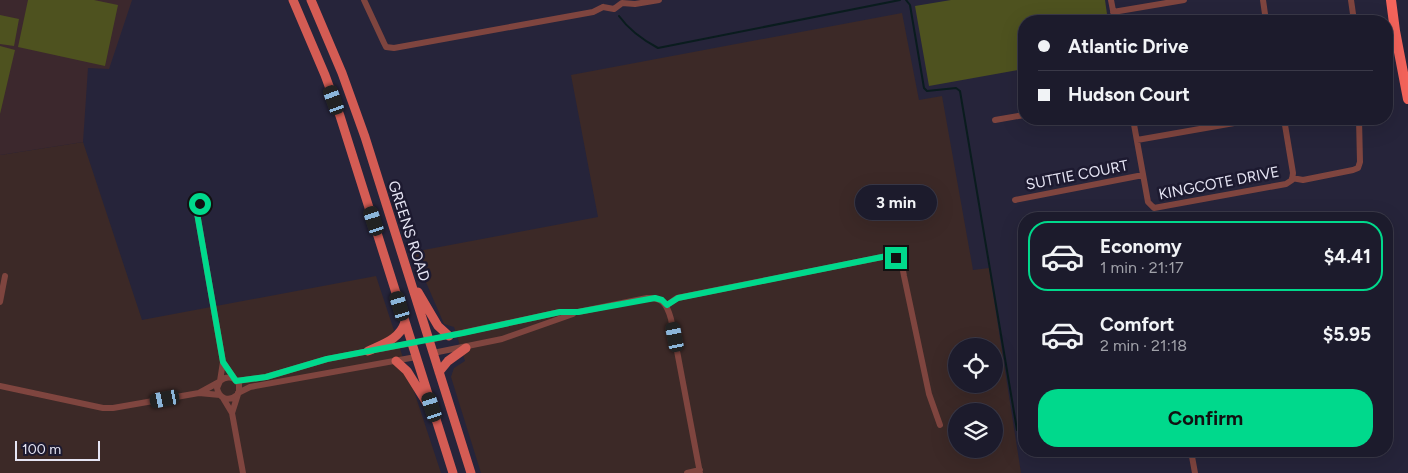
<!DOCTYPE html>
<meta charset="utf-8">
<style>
:root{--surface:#1c1b2c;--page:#252434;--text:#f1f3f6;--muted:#a0a1a9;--line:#3a3948;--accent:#00d98c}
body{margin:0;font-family:Figtree,sans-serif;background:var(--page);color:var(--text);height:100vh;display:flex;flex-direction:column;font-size:19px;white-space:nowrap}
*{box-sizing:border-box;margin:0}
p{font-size:16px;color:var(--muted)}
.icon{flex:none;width:28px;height:28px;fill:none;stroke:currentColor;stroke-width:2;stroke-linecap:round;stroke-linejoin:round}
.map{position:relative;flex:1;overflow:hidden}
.sheet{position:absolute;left:1018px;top:212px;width:375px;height:245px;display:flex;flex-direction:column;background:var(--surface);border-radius:20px;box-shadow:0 5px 20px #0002,0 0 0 1px var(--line)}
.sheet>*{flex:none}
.top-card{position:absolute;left:1018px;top:15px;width:375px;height:110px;border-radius:20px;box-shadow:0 5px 20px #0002,0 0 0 1px var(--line);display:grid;align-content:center;height:110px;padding:0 20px;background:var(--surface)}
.buttons{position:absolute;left:948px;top:338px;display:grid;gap:10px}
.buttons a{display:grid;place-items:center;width:55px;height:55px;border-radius:50%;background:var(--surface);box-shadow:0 5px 20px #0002,0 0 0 1px var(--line);font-size:25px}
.scale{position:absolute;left:15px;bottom:12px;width:85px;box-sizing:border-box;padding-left:5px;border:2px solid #e6e5f4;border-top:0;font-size:14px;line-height:18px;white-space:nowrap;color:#e6e5f4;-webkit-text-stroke:4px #1d1a30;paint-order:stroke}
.end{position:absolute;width:22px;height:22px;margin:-11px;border:6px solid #00d98c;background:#111;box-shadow:0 0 0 2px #111}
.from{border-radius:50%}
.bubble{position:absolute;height:35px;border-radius:18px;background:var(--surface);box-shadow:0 5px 20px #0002,0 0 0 1px var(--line);font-size:16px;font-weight:700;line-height:35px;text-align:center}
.car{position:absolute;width:15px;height:30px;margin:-15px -8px;border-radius:6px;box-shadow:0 0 4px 1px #0007;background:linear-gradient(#222 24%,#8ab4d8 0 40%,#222 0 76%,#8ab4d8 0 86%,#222 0)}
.top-card b{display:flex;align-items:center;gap:18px;height:48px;font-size:19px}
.top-card b+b{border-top:1px solid var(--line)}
.top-card i{width:12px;height:12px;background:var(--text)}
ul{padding:9px 0 0;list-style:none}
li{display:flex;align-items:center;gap:15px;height:70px;margin:0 10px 8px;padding:0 10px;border:2px solid transparent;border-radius:20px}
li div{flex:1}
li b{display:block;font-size:19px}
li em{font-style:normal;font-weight:700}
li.current{border-color:var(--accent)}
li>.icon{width:45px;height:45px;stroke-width:1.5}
.action{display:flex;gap:10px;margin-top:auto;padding:10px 20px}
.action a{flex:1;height:58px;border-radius:20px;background:var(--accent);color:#111;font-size:20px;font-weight:700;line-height:58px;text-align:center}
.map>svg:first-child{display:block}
.industrial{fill:#3c2927;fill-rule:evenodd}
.education{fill:#3c282d}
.green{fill:#4e521f}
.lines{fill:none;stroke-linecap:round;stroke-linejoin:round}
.stream{stroke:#0a1c1e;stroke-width:2}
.minor{stroke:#7f453f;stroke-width:6}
.major{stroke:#d45c54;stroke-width:9}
.highway{stroke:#f5645b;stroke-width:10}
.route{stroke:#00d98c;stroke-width:6}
.labels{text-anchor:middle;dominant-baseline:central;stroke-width:5;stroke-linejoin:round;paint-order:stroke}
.street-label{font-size:15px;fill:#e6e5f4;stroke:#1d1a30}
</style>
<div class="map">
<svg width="1408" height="473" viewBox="0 0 1408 473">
<rect width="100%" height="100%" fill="#26243a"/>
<path class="industrial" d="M902 13 919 100 942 96 973 270 989 268 1021 473H481L451 377 454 368 465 361 454 327 444 324 413 252 598 217 571 75ZM956 346H994V384H956ZM956 411H994V449H956Z
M83 142 142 320 376 276 441 473H0V155Z"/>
<path class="education" d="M0 0H132L109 69 88 68 83 142 0 155Z"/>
<path class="green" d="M28 0H94L118 5 105 66 18 47Z
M951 0H1105L1108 21H1024V69L929 86 915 6Z
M0 15 19 19 14 46 0 44Z
M0 46 15 50 0 114Z"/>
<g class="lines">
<path class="stream" d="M906 0 910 5 924 88 927 91 956 88 960 91 1017 430
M619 16C629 30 643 40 658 48L900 0"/>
<path class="minor" d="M364 0 384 43 386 47 394 48 593 12 603 7
M1111 0 1115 21
M1263 0 1266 21
M1351 0 1354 21
M603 7 614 9 622 3 635 4 659 0
M1113 12 1184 0
M1133 119 1148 202 1154 208 1286 184 1292 180 1293 173 1284 119
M995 120 1024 115
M1137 140 1257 119
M1292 178 1303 180 1353 170 1358 168 1360 162 1359 119
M1015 200 1143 175
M200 204 197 213 223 362 220 381
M0 302 5 276
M667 305 677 298 887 256 896 258 902 265 904 276 929 394 940 425
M429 340 560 312H578L647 298C662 297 667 304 671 319L700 473
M433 353 502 339 573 314
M223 362 234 378
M237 381 266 377 327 359 412 343
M0 386 103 408H113L199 393 219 382
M199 393 220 395
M238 393 250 387 416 357
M223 398 232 413 243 473
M232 413 239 391V384C234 377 227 375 220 381L217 388C219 399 229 402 237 395
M1191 451 1195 473
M687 473 700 470"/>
<path class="major" d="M293 0 325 75 340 116 453 473
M311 0 342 73 365 137 471 473
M418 292 438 326 449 336
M368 351C383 344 400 339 405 322
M396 361 407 371 427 403
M439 372 448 361 466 348"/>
<path class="highway" d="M1391 0 1395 31 1408 99"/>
</g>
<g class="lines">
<path class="route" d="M200 204 197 213 223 362 236 381 266 377 327 359 463 333 560 312H578L655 298 662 300 667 305 678 298 877 258 887 256 896 258"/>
</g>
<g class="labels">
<g class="street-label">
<text transform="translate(1077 175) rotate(-11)">SUTTIE COURT</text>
<text transform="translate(1219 183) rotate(-11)">KINGCOTE DRIVE</text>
<text transform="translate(409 231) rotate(72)">GREENS ROAD</text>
</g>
</g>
</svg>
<div class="buttons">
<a><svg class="icon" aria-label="locate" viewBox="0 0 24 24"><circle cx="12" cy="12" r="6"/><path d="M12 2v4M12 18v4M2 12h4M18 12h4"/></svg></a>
<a><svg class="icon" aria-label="layers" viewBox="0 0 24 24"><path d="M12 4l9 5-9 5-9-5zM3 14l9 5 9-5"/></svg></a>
</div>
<div class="scale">100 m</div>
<i class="end from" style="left:200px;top:204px"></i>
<i class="end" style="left:896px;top:258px"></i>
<div class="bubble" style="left:855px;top:185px;width:82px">3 min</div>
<i class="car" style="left:334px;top:100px;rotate:340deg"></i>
<i class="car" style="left:374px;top:221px;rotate:342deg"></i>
<i class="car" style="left:400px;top:306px;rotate:343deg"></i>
<i class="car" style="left:675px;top:337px;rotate:349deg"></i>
<i class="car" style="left:165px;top:399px;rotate:259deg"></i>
<i class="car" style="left:432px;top:407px;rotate:342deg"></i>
<div class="top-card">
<b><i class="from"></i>Atlantic Drive</b>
<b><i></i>Hudson Court</b>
</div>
<section class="sheet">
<ul>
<li class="current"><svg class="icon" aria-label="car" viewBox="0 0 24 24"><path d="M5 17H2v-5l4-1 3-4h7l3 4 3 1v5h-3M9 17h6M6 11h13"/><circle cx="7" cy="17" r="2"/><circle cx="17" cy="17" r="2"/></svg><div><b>Economy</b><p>1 min · 21:17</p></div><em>$4.41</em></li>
<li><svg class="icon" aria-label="car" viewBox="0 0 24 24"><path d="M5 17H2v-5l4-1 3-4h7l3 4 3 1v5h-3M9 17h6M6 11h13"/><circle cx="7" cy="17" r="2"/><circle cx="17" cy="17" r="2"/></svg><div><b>Comfort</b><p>2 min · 21:18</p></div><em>$5.95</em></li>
</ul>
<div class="action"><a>Confirm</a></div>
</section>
</div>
